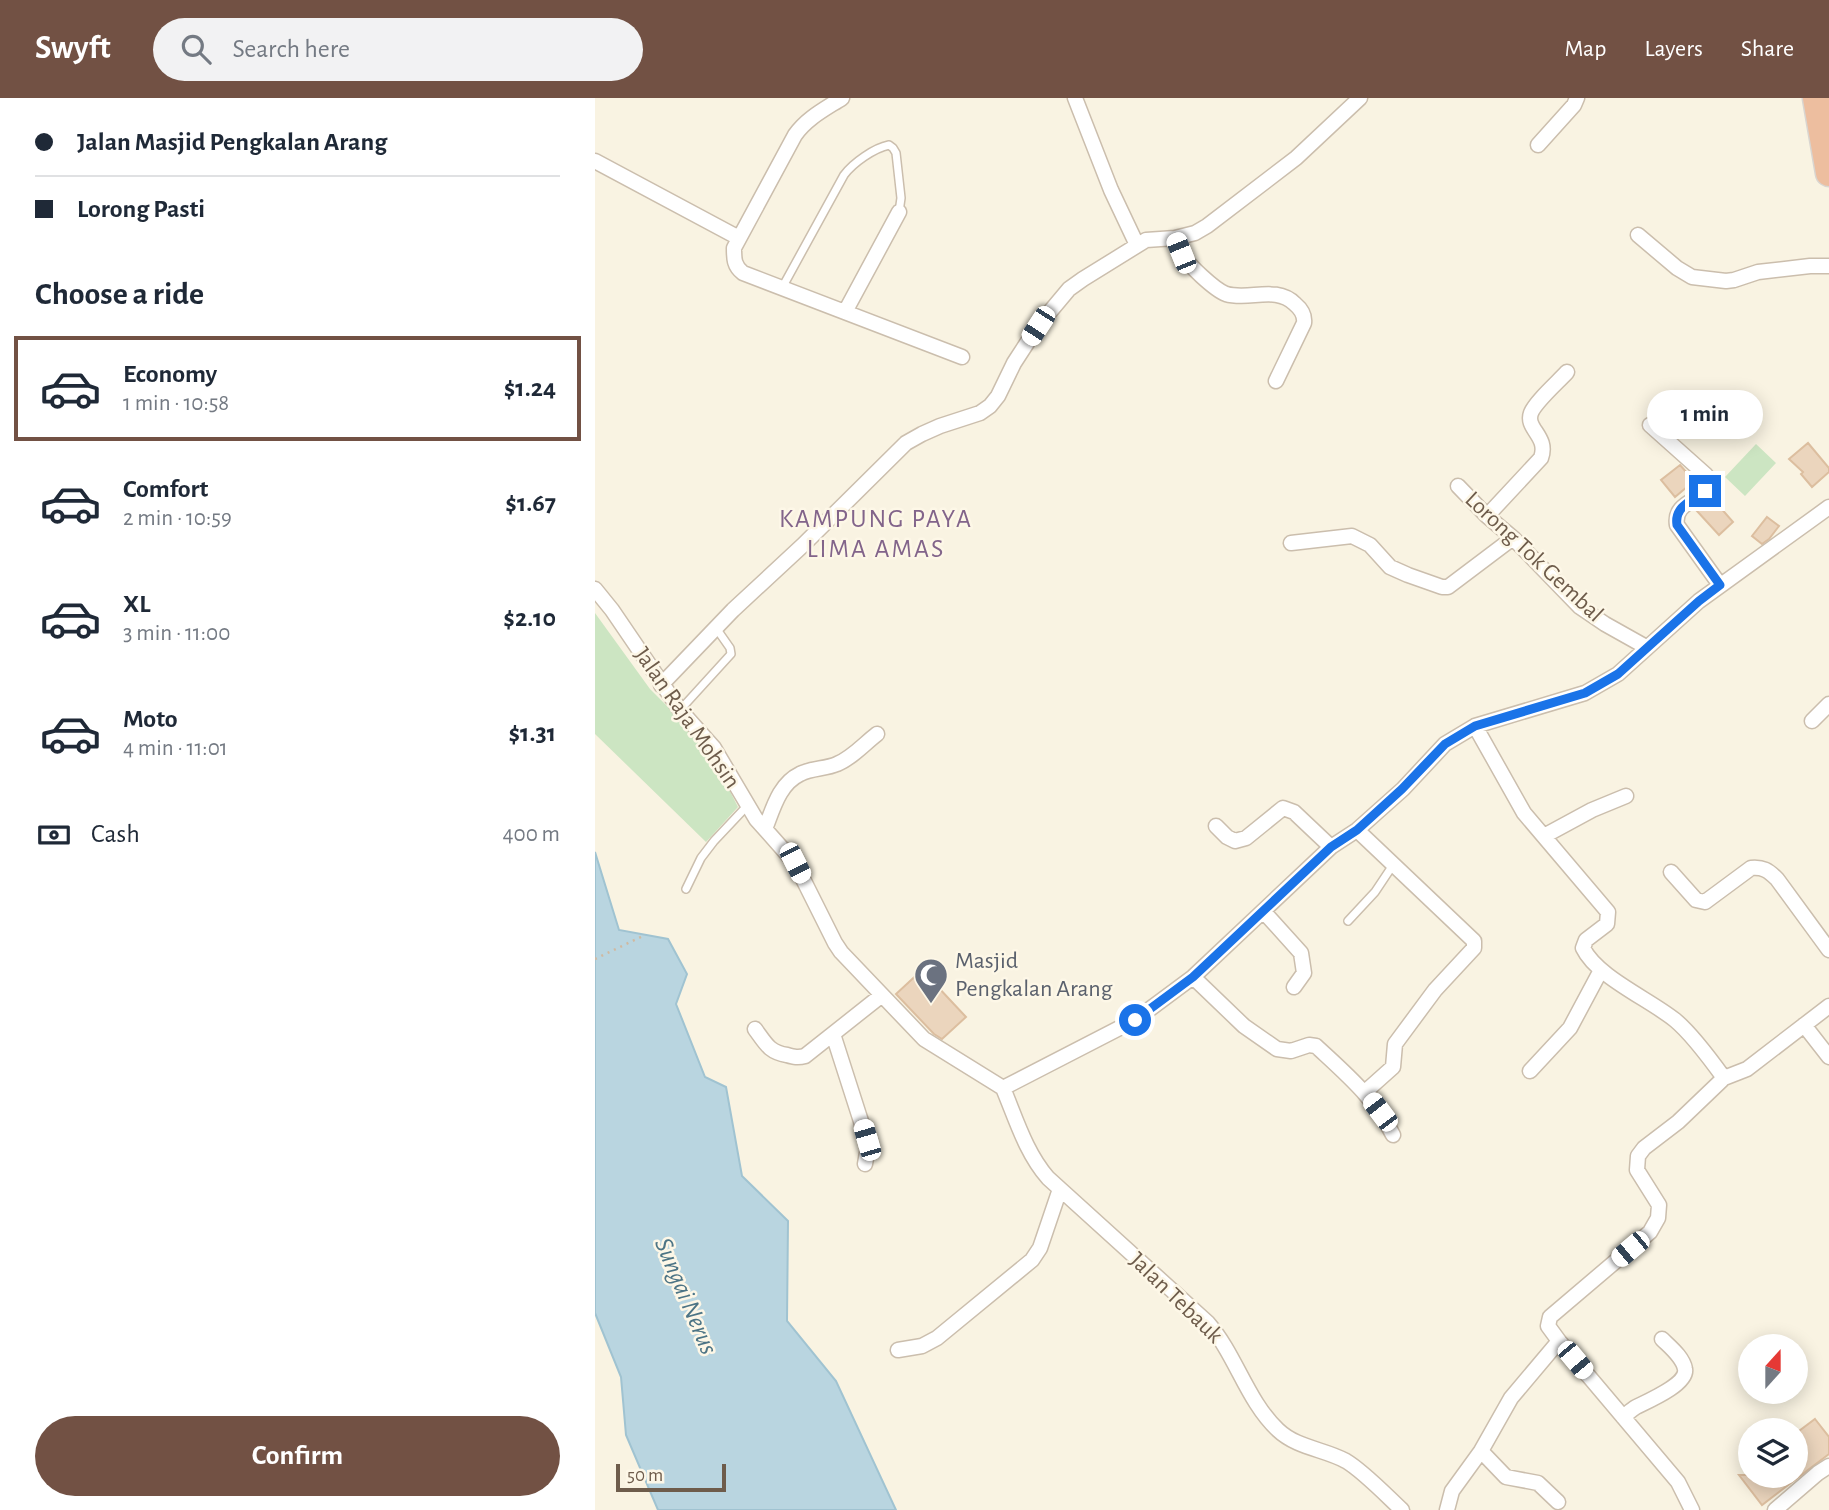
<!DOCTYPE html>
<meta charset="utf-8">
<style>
:root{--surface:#fff;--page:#f2f2f3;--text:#1f2937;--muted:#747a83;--line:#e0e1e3;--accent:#725144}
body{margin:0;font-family:"Alegreya Sans",sans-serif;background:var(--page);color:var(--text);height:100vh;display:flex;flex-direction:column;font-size:26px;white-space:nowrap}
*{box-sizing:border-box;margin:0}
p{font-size:23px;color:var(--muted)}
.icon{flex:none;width:38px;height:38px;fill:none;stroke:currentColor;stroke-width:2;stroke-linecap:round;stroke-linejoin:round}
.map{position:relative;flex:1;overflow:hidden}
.details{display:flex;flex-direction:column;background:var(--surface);width:595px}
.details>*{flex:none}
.hud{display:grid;align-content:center;height:154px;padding:0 35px;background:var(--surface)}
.needle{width:46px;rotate:21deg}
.buttons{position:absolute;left:1143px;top:1236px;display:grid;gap:14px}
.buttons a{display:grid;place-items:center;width:70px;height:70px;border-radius:50%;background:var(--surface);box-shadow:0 4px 18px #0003;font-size:35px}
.scale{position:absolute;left:21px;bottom:18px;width:110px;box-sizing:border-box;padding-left:7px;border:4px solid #6e5c4b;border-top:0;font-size:19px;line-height:24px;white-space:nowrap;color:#6e5c4b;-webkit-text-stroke:5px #fdf7e7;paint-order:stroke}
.end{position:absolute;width:32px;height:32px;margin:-16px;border:9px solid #1a73e8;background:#fff;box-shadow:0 0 0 4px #fff}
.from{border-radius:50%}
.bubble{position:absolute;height:49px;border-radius:24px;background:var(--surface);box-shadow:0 4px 18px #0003;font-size:23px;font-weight:600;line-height:49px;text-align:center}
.car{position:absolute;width:21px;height:42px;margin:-21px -10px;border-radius:9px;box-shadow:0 0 5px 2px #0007;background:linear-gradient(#fff 24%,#345 0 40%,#fff 0 76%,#345 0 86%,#fff 0)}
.hud b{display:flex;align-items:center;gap:24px;height:66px;font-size:26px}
.hud b+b{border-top:2px solid var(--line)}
.hud i{width:18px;height:18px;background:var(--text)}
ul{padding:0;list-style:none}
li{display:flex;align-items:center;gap:21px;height:105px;margin:0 14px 10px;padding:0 21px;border:4px solid transparent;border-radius:0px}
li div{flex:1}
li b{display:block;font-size:26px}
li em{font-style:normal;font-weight:600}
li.on{border-color:var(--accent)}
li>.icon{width:63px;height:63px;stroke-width:1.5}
h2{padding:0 35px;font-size:32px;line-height:84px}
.pay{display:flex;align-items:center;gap:18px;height:77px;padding:0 35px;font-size:26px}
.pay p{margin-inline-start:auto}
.button{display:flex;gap:14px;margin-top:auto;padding:14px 35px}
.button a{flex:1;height:80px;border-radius:42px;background:var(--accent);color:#fff;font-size:28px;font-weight:600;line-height:80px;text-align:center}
header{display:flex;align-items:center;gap:42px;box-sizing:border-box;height:98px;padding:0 35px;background:var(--accent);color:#fff}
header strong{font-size:33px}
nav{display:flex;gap:38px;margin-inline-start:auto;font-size:24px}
.search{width:490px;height:63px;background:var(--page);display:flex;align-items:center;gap:18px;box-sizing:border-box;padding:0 24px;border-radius:38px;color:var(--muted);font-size:26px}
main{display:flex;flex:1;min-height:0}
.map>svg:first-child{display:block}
.green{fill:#cce5c2}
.water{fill:#b9d5e0;stroke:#a0c3d1;stroke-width:2}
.building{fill:#ebd5bd;stroke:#dcbe9f;stroke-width:2}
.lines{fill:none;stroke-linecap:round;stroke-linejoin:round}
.lane-casing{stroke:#cbbead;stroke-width:10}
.street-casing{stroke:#cbbead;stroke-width:17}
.highway-casing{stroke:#d9d5d0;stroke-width:29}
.path{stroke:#d0b9a0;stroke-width:2.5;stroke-dasharray:2 5;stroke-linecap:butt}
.lane{stroke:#fff;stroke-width:7}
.street{stroke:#fff;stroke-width:14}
.highway{stroke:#edbe9f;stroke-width:26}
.route{stroke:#1a73e8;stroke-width:9}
.labels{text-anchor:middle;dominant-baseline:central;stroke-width:5;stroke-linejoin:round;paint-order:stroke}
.street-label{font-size:24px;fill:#6e5c4b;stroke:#fdf7e7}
.worship-label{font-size:24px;fill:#5b616d;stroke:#fdf7e7;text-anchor:start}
.neighbourhood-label{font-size:26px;letter-spacing:2px;fill:#82648a;stroke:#fdf7e7}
.water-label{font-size:26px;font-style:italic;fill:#4c7485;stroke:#fdf7e7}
</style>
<header>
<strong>Swyft</strong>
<div class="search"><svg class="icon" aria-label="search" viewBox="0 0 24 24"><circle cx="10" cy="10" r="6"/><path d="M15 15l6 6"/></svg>Search here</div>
<nav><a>Map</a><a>Layers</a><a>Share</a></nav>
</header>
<main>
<section class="details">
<div class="hud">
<b><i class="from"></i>Jalan Masjid Pengkalan Arang</b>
<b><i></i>Lorong Pasti</b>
</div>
<h2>Choose a ride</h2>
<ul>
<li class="on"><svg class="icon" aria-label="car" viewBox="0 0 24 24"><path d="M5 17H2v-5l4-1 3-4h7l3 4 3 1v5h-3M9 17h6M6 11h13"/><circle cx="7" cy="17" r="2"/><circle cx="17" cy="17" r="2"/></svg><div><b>Economy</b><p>1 min · 10:58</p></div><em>$1.24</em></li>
<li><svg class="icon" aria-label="car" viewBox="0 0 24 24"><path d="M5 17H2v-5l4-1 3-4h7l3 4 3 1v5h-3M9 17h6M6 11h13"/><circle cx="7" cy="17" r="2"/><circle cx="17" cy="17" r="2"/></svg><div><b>Comfort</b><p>2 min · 10:59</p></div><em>$1.67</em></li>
<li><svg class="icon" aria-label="car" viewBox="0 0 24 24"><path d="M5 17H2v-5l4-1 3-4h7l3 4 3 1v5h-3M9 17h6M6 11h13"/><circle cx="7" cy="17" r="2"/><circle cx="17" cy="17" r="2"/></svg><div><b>XL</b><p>3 min · 11:00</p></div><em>$2.10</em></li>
<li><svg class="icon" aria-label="car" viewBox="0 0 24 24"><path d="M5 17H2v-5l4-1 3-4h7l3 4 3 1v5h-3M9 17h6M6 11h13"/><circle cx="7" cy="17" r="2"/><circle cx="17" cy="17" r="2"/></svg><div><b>Moto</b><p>4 min · 11:01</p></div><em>$1.31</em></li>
</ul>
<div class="pay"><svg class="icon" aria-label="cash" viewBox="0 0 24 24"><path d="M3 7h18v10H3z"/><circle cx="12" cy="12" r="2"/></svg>Cash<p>400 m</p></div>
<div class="button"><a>Confirm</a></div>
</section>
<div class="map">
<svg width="1234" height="1412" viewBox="0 0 1234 1412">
<rect width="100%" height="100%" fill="#f9f3e2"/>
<path class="green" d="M1161 346 1181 365 1150 398 1130 379Z
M0 515 55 591 112 648 143 709 111 744 0 636Z"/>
<path class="water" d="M0 754 24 832 73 841 92 876 81 906 110 979 131 989 147 1078 193 1123 192 1223 241 1283 301 1412H63L31 1337 26 1279 0 1215Z"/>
<path class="building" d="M1213 345 1234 370V374L1217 389 1206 376 1208 374 1194 361Z
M1085 367 1099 383 1080 399 1066 382Z
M1117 400 1138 424 1124 437 1102 413Z
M1172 419 1184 428 1174 441 1167 446 1157 438Z
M327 872 371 919 347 941 339 936 301 896Z
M1220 1321 1234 1339V1356L1167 1407 1144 1377H1200V1336Z"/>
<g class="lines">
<g class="lane-casing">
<path id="lane" d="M187 190 249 77C258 65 279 50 294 47L298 50 301 55 306 100 304 114
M85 612 136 556 135 550 121 530
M91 791 106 760 119 743 152 708
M753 823 780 794 798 767"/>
</g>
<g class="street-casing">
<path id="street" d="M247 0C230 11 212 20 200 37L139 150C139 161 139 168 148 175L367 259
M480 0 516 92 542 147
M943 47 979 7 982 0
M0 63 144 140
M1043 137 1082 170 1097 179 1131 183 1139 182 1163 174 1215 168H1234
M580 140C582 145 584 151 586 155 592 166 620 192 631 196 654 203 681 187 700 206 706 211 710 217 709 225L681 283
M250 214 304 114
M1055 327 1111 377C1122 404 1077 398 1082 427L1125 487
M863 388 892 418 918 440 985 509 1010 526 1051 549
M892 418 946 360C954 338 930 331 936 315 940 304 964 283 972 274
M696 445 757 438 775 447 795 469 813 477 847 489H853L918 440
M0 491 17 512 85 612 119 650 161 721 200 765 240 845 246 854 329 941 408 990
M66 587 138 512 207 448 311 345 327 336 345 328 385 315 395 308 403 298 419 265 443 228 474 191 488 181 551 142 580 140 600 135 612 128 701 60 765 0
M1217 623 1234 606
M621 728 632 739 640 743 651 740 688 710 699 714 736 749
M170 731C178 711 184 686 205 676 216 670 231 671 242 666 257 660 269 646 282 636
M762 732 879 843V850L840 892 800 946 798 969 770 994
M949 738 997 712 1031 698
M1076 774 1101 802 1110 804 1156 770C1168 769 1173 772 1182 781L1234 852
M669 814 706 855 709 875 699 889
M598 879 649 928 682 951 696 953 714 947 721 948C750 975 780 1000 798 1037
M1209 927 1234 959
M160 931C171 946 174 954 192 957 199 959 203 960 210 958L287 897
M238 936 272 1042 273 1049 270 1066
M935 973 975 930 1006 872
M1129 980 1152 971 1234 908
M408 990 540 922 598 879 736 749 762 732 808 691 850 646 880 628 990 595 1023 576 1104 503 1234 409
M408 990C421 1021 431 1055 453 1080L613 1225C641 1257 652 1303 683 1332 702 1350 729 1351 751 1363 768 1373 792 1398 807 1412
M964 1243 1083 1384 1097 1412
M303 1252 327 1248 342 1240 437 1162 445 1150 465 1091
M1028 1319C1032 1316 1036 1312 1041 1309 1053 1303 1093 1286 1090 1271 1088 1259 1075 1249 1067 1241
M886 1353 911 1379 943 1385 963 1404
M852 1412 857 1393 886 1353 916 1300 964 1243 953 1228 955 1219 1055 1134 1063 1120 1064 1107 1042 1072 1043 1058 1049 1050 1083 1024 1129 980C1116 962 1097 936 1080 922 1054 901 1002 879 988 850L991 842 1012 826 1013 814 929 715 880 628
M1180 1412 1223 1375 1234 1368"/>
</g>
<g class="highway-casing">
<path id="highway" d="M1221 0 1234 75"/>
</g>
<path class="path" d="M0 861 50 837"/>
<use href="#lane" class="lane"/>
<use href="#street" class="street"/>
<use href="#highway" class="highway"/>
</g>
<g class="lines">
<path class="route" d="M540 922 598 879 736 749 762 732 807 691 850 646 880 628 990 595 1023 576 1104 503 1125 487 1082 427C1079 409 1096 403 1110 393"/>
</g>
<defs>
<g id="mosque-pin" transform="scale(1.75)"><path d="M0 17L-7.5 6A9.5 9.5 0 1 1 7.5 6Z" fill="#6b7280" stroke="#fdf7e7"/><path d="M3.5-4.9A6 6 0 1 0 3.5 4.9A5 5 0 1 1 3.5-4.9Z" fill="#fff"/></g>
</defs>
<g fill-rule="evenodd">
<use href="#mosque-pin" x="336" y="877"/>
</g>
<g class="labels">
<g class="street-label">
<text transform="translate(939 459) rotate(43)">Lorong Tok Gembal</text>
<text transform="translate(92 620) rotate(55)">Jalan Raja Mohsin</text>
<text transform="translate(581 1200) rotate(44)">Jalan Tebauk</text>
</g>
<g class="worship-label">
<text x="360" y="863">Masjid<tspan x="360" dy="28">Pengkalan Arang</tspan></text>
</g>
<g class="neighbourhood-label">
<text x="281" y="421">KAMPUNG PAYA<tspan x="281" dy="30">LIMA AMAS</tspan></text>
</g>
<g class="water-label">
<text transform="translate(91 1198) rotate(67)">Sungai Nerus</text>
</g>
</g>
</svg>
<div class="buttons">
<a><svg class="needle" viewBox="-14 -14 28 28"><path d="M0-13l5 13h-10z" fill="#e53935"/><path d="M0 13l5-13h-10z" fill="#747a83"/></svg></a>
<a><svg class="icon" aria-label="layers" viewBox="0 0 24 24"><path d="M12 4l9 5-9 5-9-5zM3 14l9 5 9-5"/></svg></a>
</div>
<div class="scale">50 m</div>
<i class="end from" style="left:540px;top:922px"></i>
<i class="end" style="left:1110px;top:393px"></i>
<div class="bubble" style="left:1052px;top:292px;width:116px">1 min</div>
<i class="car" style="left:586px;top:155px;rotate:338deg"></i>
<i class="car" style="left:443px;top:228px;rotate:213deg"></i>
<i class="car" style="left:200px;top:765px;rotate:153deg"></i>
<i class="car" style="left:785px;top:1014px;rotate:323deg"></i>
<i class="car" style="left:272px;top:1042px;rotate:344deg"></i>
<i class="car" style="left:1035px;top:1151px;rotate:230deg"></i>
<i class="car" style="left:980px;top:1262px;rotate:140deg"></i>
</div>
</main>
